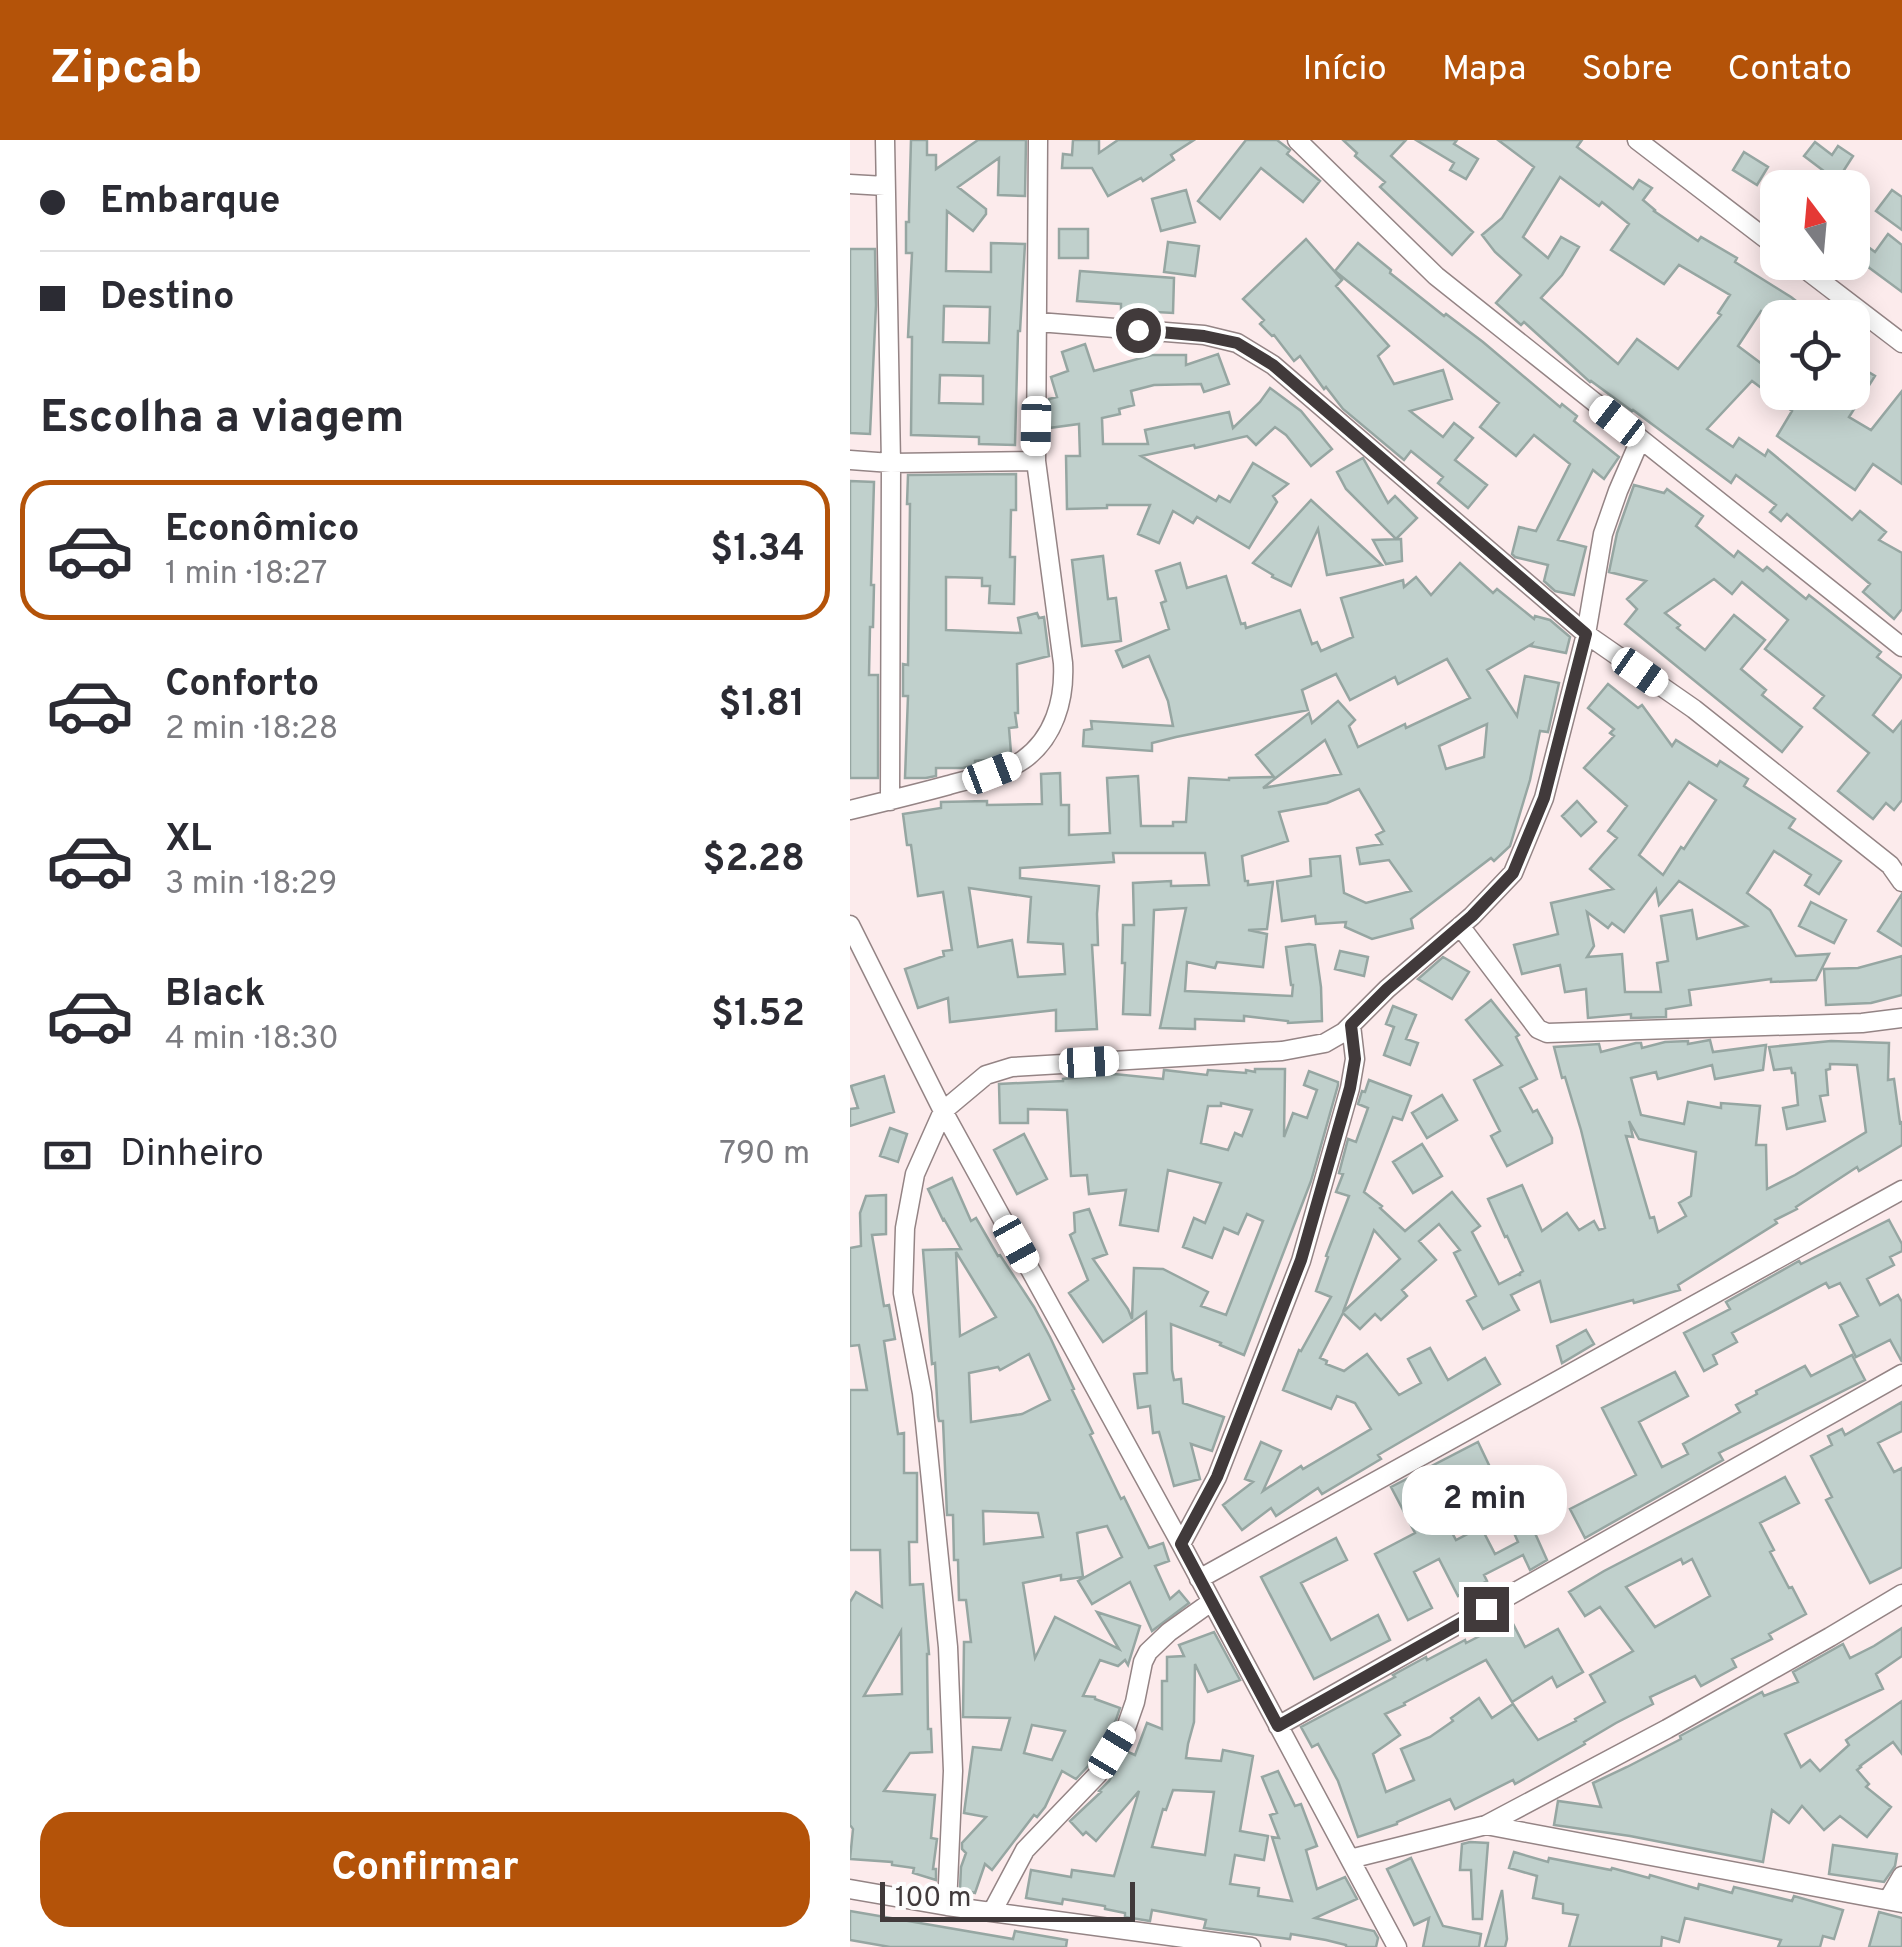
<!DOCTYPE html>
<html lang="pt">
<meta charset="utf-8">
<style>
:root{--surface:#fff;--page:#f7f7f7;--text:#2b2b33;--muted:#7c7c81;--line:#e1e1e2;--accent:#b45309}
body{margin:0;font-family:Overpass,sans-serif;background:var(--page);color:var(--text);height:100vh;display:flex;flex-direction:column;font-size:38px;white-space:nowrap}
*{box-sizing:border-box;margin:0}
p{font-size:32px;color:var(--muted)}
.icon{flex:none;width:55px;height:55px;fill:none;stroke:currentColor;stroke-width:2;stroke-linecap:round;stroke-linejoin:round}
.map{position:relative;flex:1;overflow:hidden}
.details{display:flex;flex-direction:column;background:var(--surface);width:850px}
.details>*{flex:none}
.banner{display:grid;align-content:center;height:220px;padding:0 40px;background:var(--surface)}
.needle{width:65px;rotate:344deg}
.controls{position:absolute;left:910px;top:30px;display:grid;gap:20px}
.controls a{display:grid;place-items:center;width:110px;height:110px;border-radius:20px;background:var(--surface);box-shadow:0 5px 25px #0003;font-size:50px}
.scale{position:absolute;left:30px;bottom:25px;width:255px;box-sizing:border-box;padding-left:10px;border:5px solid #413a3b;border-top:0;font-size:28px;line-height:35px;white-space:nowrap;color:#413a3b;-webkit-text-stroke:8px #fdfdfd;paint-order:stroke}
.end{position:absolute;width:45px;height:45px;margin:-22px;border:12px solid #413a3b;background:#fff;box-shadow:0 0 0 5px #fff}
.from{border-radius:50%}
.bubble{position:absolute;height:70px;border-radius:30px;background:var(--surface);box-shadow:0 5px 25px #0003;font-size:32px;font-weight:700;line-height:70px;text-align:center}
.car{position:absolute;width:30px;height:60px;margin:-30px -15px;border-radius:12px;box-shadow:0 0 8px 2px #0007;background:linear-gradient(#fff 24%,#345 0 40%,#fff 0 76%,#345 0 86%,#fff 0)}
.banner b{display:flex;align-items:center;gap:35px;height:95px;font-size:38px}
.banner b+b{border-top:2px solid var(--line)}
.banner i{width:25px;height:25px;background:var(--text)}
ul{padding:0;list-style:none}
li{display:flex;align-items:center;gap:30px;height:140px;margin:0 20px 15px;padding:0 20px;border:5px solid transparent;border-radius:30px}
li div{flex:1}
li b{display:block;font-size:38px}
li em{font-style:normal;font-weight:700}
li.active{border-color:var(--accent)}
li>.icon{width:90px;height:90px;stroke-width:1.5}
h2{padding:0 40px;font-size:45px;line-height:120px}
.pay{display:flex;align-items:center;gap:25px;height:110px;padding:0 40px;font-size:38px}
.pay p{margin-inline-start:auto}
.cta{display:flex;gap:20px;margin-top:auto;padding:20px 40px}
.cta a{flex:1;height:115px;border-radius:30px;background:var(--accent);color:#fff;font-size:40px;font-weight:700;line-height:115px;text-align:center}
header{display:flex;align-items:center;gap:60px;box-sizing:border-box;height:140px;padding:0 50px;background:var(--accent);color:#fff}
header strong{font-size:48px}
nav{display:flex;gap:55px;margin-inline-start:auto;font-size:35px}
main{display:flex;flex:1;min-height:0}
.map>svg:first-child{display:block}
.building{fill:#c0d0cc;stroke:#96a6a2;stroke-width:2.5;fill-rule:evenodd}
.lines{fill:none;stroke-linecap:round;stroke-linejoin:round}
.minor-casing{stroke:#948485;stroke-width:21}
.minor{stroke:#fff;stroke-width:18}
.route{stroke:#413a3b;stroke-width:12}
</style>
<header>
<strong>Zipcab</strong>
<nav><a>Início</a><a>Mapa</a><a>Sobre</a><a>Contato</a></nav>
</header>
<main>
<section class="details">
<div class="banner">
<b><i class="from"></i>Embarque</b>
<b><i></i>Destino</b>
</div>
<h2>Escolha a viagem</h2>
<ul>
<li class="active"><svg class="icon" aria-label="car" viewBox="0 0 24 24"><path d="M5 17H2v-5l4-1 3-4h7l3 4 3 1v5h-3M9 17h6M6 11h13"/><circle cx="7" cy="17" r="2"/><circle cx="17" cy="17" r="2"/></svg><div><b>Econômico</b><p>1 min · 18:27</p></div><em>$1.34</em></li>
<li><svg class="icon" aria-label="car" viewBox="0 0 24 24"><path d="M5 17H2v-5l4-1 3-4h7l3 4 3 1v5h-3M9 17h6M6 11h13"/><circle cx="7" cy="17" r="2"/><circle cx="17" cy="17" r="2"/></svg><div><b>Conforto</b><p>2 min · 18:28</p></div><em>$1.81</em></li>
<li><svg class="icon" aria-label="car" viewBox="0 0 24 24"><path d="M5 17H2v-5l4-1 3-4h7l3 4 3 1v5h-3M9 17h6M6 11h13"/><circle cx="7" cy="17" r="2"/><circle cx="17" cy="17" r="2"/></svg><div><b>XL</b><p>3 min · 18:29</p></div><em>$2.28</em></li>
<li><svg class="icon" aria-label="car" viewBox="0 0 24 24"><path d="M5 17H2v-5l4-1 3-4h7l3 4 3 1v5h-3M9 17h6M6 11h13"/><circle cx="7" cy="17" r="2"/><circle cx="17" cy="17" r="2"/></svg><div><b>Black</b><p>4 min · 18:30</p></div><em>$1.52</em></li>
</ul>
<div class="pay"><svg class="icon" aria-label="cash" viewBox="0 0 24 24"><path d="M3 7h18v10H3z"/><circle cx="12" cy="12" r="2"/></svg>Dinheiro<p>790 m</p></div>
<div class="cta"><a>Confirmar</a></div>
</section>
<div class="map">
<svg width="1052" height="1807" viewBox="0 0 1052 1807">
<rect width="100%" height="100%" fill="#fcebec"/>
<path class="building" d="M61 0H77V15H86V29L128 0H176L175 56 148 55 149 18 108 47 136 69V74L123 91 97 71 96 131 141 132V103L175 104 170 191H168L165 305 129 304V297L61 295 62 197H58L62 113H56V82H59V73ZM94 166 140 167 139 203 93 202ZM90 235 133 236V264L89 263Z
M223 0H249V13L268 0H344L321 15 324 20 293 41 291 38 258 56 242 28H212L213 14 222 15Z
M396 0H427L440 10 437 14 470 41 453 62 411 28 370 79 348 61Z
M493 0H556L541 16 623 92 602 115 530 47 535 42 505 16 507 13Z
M566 0H607L604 4 628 19 616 39 600 30 604 23Z
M648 0H732L727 7 783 49 789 40 802 48 793 60 805 70 804 71 848 101 851 97 887 118 885 122 941 157 968 178H920L911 171 888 206 912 224 928 206V252H1002V222L1025 236 999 277 1021 290 1052 251V344L1023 324 1005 350 927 296 942 271 902 241 857 289 883 307 889 298 915 316 918 310 1002 380 1010 371 1036 392 1029 400 1052 413V469L1044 479 1013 452 1020 444 937 374 931 381 920 372 926 365 886 335 881 343 783 270 782 271 741 241 740 242 674 182 671 185 646 163 671 135 645 112 632 95 652 78 684 27ZM710 37 749 66 752 62 779 84 761 110 814 144 829 125 880 155 868 173 871 175 828 229 787 199 768 224 691 158 712 135 729 107 711 97 698 118 673 97Z
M965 2 982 15 988 6 1003 16 987 41 954 16Z
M894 12 918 27 907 45 883 30Z
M336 50 345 82 311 91 302 59Z
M1042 50 1052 57V90L1026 71Z
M209 89H238V118H209Z
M1038 94 1052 105V152L1002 115V95L1025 112Z
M456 99 492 140 486 146 539 206 528 216 544 244 593 230 602 259 560 271 593 297 604 283 623 298 605 320 637 345 618 368 588 343 593 337 561 311 554 320 493 269 476 247 474 249 450 216 444 221 424 195 422 196 410 184 414 180 393 159Z
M318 102 349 106 345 136 314 132Z
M508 103 541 130 540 133 594 176 596 174 633 202 710 267 712 264 727 276 724 281 769 317 754 339 743 330 708 400 736 407 724 455 705 451 694 441 698 425 665 417 662 414 669 387 686 391 720 324 684 295 666 316 630 287 649 263 485 131Z
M0 109H25L26 165 20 294 0 293Z
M230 131 324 138 323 173 271 170V164L227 161Z
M235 204 244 231 302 215H336V225L368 214 379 244 354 252 351 244 304 245 281 251 284 265 269 269 270 274 252 278 253 304H298L295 290 379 272 383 288 410 262 420 248 451 271 482 309 461 326 436 295 425 287 406 305 397 296 345 308 344 305 291 316 366 361 369 356 380 362 403 323 438 344 423 356 427 362 399 408 347 377 343 383 323 371 309 403 288 394 300 365H257V368L217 369 216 316H230L229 284 199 288V259L207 257 201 237 218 231 212 212Z
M513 318 538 363 545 356 567 378 546 399 496 349 487 332Z
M166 334V370H161L160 417H165L164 464 139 463 140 446H132V438L96 437V490L171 493 168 478 187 473 189 478 194 477 199 516 167 524 168 573H165L167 587 159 588 161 613 147 619 125 621V625L113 628H86V636L76 638H55L58 556H53V524L58 525 60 364H57L58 335Z
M0 341 24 342 21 445H24L23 487H20L19 535H28V638H0Z
M784 345 814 353 817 349 853 376 846 386 884 417 888 411 913 431 917 427 956 459 959 455 1031 512 1027 517 1052 536 1023 575 1043 592 1052 581V660L1044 670 1036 663 1023 679 988 651 1019 613 964 568 974 556 915 509 938 480 892 442 882 454 864 439 815 473 830 485 827 488 855 510 884 475 915 500 891 529 916 550 912 555 952 587 932 612 775 484 787 469 777 459 796 441 759 432 767 393Z
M461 360 507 402 532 425 477 435 468 389 441 446 422 437 423 435 403 423Z
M551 399 552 421 536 424 523 400Z
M253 416 258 459 266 458 271 501 232 506 222 420Z
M330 423 337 448 376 436 391 484 395 483 396 488 450 470 462 504 467 502 471 511 503 497 491 458 553 440 554 447 566 437 581 455 610 423 643 453 647 449 684 479 685 476 700 480 720 497 716 513 681 506 682 504 637 530 667 576 675 536 709 543 698 592 690 591 680 640 660 706 644 721 641 718 561 779 563 788 522 799 495 787 496 782 466 784 465 776 432 781 427 741 461 736 460 719 490 716 494 753 516 763 561 751 539 720 510 724 507 708 532 704 526 695 534 691 509 649 477 663 429 672 438 701 392 716 395 741H398V745L423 742 417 789 398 790 417 794 413 827 367 822 365 828 337 822 335 851 442 856 443 845H441L436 807 459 804 465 805 471 847 472 881 438 883V881L394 876V881L345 879V889L310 888 336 768 304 770 300 875 273 874 275 823H272L273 785H284L283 743 321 741V746L359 745 355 713H263L264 722 170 728V738L249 746 247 774 248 805H242L247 889 206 891V870L100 882 98 858 68 868 55 829 94 816 93 811 102 810 93 752 68 756 61 705H57L53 674 91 668V662L137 661V665L192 664 191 634 210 633 211 665H219V695L260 693 257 638 288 636 291 686H323V682H336L339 638 379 640V638L424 637 406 615 459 573 462 583 488 561 505 580 499 586 508 607 555 584 556 588 620 558 597 519 548 544 545 537 500 560 486 534 452 550 458 570 326 597 302 603V611L233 606 234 590 242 589 241 581 323 586 318 561 299 516 273 527 266 511 319 489 311 463 316 461 306 431ZM637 584 634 617 596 629 589 606ZM475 600 491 634 413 648 427 637ZM119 748 181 757 178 802 213 804 215 834 168 837 162 800 128 807Z
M758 544 788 568 792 565 822 606 826 600 867 626 870 621 898 639 894 646 945 679 939 688 991 721 969 754 955 745 961 735 924 711 897 753 920 770 946 816 979 814 966 840 921 842V839L839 850 841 865 816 869V877L781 878V874L738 878 736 849 715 852 710 825 672 834 664 805 708 794 701 763 763 749 740 729 767 698 758 691 777 666 734 628 764 596 760 593 764 589 738 568ZM839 642 866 660 834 709 831 707 813 735 789 715ZM829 741 897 786 847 799 842 770 811 776 818 821 807 823 811 852H775L772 814 737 817 744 806 737 772 758 788 762 783 774 792 806 749 809 765Z
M727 661 746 682 731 696 712 676Z
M1052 754V806L1028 791Z
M961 762 996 780 984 803 949 786Z
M490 811 518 817 514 836 485 829Z
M1052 816V855L1021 863 976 865 974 829 1008 828Z
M593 817 619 832 602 859 568 839Z
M641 860 669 895 666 897 687 939 670 948 683 972 687 970 702 998V1003L657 1026 641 996 650 991 624 940 652 925 616 880Z
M543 866 566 875 556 899 568 903 560 925 534 915 544 887 536 884Z
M860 900 863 912 916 905 913 930 865 939 862 925 808 939 806 932 781 938 791 975 834 984 838 962 871 968V963L910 966 906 1005H916L917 1049 945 1035 1016 992 1007 925 980 924V929L976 930 978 955 970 956 975 981 937 989 933 968 948 965 945 933H942L941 928 924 930 919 907 981 901 1039 903 1038 940 1044 939 1050 983 1052 982V1005L1009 1031 1007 1027 946 1067 947 1069 925 1080 927 1083 828 1145 830 1150 784 1163 783 1160 701 1182 690 1141 661 1155 669 1170 633 1189 617 1161 626 1156 604 1113 610 1110 589 1084 569 1101 586 1120 552 1150 557 1156 531 1180 525 1174 510 1189 493 1173 470 1218 477 1221 476 1224 494 1231 517 1214 549 1255 571 1243 558 1219 580 1208 598 1240 635 1218 650 1244 528 1315 531 1319 472 1354 468 1348 426 1376 421 1368 392 1390 373 1365 403 1342 395 1339 411 1302 431 1311 413 1351 451 1326 453 1329 521 1289 505 1263 487 1256 481 1269 433 1250 449 1210 451 1211 481 1157 466 1151 478 1117 476 1116 499 1056 486 1052 493 1034 489 1033 498 999 506 1002 518 968 508 964 512 951 515 952 519 940 561 956 552 980 543 977 514 1052 532 1066 530 1068 555 1091 602 1052 630 1086 622 1092 649 1144 669 1134 670 1136V1133L673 1131 657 1096 655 1097 638 1059 672 1045 692 1091 717 1073 729 1090 744 1081 749 1090 755 1088 731 990 715 937 712 938 704 907 749 904 751 912 786 903H791L792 908 815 902 838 901V904ZM779 981 789 999 846 1012 841 1056 829 1063 836 1076 808 1092 804 1077 800 1078 776 996 783 997ZM524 1090 550 1119 493 1172Z
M405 929H435L434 997 443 973 457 978 467 950 454 945 459 931 488 942V945L461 1041 394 1215 370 1205 371 1203 321 1184 322 1230 324 1240 331 1239 333 1263 374 1277 362 1311 341 1304 350 1339 324 1346 309 1292 303 1293 300 1266 288 1268 284 1234 297 1233 296 1172 253 1202 219 1153 238 1140 220 1095 225 1092 224 1073 239 1069 257 1114 243 1119 278 1169 282 1179 284 1128 313 1129 358 1152 351 1166 376 1175 413 1081 397 1074 388 1094 374 1088 362 1118 333 1107 344 1078 355 1083 371 1043 318 1030 308 1091 270 1085 276 1050 239 1054 237 1035 221 1036 217 970 178 969V983H150L149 944 213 941V939L264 934 313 939 314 930 357 935 358 930 396 933V930L405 932ZM371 963 402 970 392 996 385 993 378 1010 351 1003 358 966H371Z
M34 936 44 972 0 986V969L8 968 1 946Z
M592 955 607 980 577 998 562 973Z
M40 988 57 994 48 1022 30 1016Z
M174 994 197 1039 167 1054 144 1010Z
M572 1004 592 1036 563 1053 543 1022Z
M102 1038 121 1081 126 1078 148 1116 150 1115 184 1167 200 1197 224 1249 222 1250 243 1293 240 1295 271 1359 274 1357 299 1408 313 1403 319 1421 305 1426 320 1459 329 1451 339 1463 302 1491 280 1442 242 1464 228 1441 272 1417 257 1386 227 1393 233 1437 211 1440V1435L173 1443 185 1518 205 1477 269 1509 247 1472 290 1486 278 1525 275 1520 268 1526 250 1520 233 1556 245 1557V1559L270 1568 266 1580 238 1626 226 1639 212 1631 195 1667 187 1677 184 1675 142 1730 135 1724 125 1753 110 1749 111 1727 116 1713 112 1709V1703L136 1677 114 1673 123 1607 151 1610 160 1578 113 1577 114 1502H121L116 1460H109L108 1420H104L103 1375H97L93 1281H89L88 1276 85 1223 82 1224 73 1110 111 1109 94 1079 93 1080 78 1049ZM106 1112 146 1177 110 1196ZM179 1214 200 1260 172 1274 121 1282 119 1233 148 1227 150 1230ZM133 1371 188 1373 193 1397 134 1404ZM182 1585 215 1591 202 1620 174 1613Z
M36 1055V1094L22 1095 34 1166 39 1165 45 1199 34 1201 48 1294 54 1293V1333H67V1402H59L60 1445 73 1444 79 1514H77L78 1589H81L82 1612 60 1613 34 1651 85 1655 81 1698 87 1699 83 1729H86V1740L63 1733 64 1728 42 1725V1722L0 1719 3 1689 0 1685V1462L6 1452 32 1467 30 1410H0V1250H17L9 1205 0 1206V1108L11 1106 10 1073 16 1056ZM51 1491 52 1554 14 1556Z
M1039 1080 1052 1104V1111L1040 1117 1044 1125 1017 1139 1030 1165 1048 1155 1052 1162V1222L1040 1200 1006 1217 990 1185 1008 1176 990 1143 979 1148 976 1143 882 1193 887 1202 863 1215 867 1224 854 1231 834 1193 880 1169 876 1162 940 1126 949 1121 951 1124Z
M736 1190 744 1204 712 1223 707 1206Z
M1002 1215 1015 1240 869 1313 873 1320 735 1398 720 1369 786 1335 752 1268 825 1232 838 1256 789 1282 812 1327 838 1314 833 1304 890 1272 886 1265 907 1254 906 1251 955 1226 961 1236Z
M1052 1262V1291L1028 1303 1044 1332 1052 1328V1427L1020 1443 976 1360 982 1357 961 1316 982 1305 978 1296 992 1289 995 1295Z
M628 1302 660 1369 681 1359 690 1377 680 1382 697 1420 680 1430 673 1415 634 1435 637 1441 608 1456 589 1419 564 1432 582 1468 558 1480 525 1414 565 1393 541 1347ZM612 1350 618 1360 622 1358 637 1387 657 1377 668 1402 645 1414 631 1387 606 1400 586 1363Z
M935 1337 949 1363 910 1383 924 1410 920 1412 939 1448 942 1447 956 1474 919 1494 922 1499 882 1519 886 1527 851 1546 845 1536 800 1557 803 1564 766 1583 734 1602 735 1604 665 1644 663 1640 605 1669 600 1659 547 1682V1684L508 1697 488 1641 468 1604 462 1607 451 1587 545 1537 543 1535 576 1517 577 1520 615 1500 616 1503 661 1480 675 1507 708 1489 733 1532 707 1547 702 1537 662 1562 636 1520 554 1563 555 1565 535 1574 550 1595 523 1614 536 1652 564 1640 551 1609 580 1597 603 1581 601 1578 629 1558 642 1578 663 1564 688 1600 726 1581 725 1579 755 1562 740 1535 783 1511 750 1467 735 1476 719 1452 754 1431ZM831 1419 833 1424 842 1419 860 1456 805 1487 776 1447Z
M486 1398 497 1420 451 1443 481 1500 528 1475 540 1500 464 1539 411 1437Z
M1052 1488V1516L1026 1534 1033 1549 935 1594 951 1627 960 1620 970 1631 999 1605 996 1600 1052 1561V1614L1043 1602 1010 1626 1011 1627 1007 1630 1019 1644 1016 1647 1041 1667 1017 1697 990 1676 974 1690 952 1666 939 1683 922 1670 913 1722 780 1696 704 1685 708 1661 751 1667 743 1643 777 1627 831 1599 830 1596 912 1552 914 1556 948 1542 943 1532 993 1504 1000 1518 1024 1506Z
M364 1492 390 1540 358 1552 345 1524 344 1582 338 1604 336 1618 371 1621 373 1610 403 1616 390 1691 418 1696 414 1720 385 1715 380 1744 409 1748 408 1756 442 1761 422 1697 429 1698 420 1675 427 1673 412 1637 428 1631 445 1666 451 1664 467 1706 456 1710 467 1749 495 1737 507 1759 465 1778 524 1791 528 1798 526 1807H496V1805L476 1800 441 1794 440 1799 354 1788 356 1780 352 1779 302 1770 300 1781 275 1777V1773L255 1769V1766L213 1759 212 1764 176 1758 181 1730 221 1737 222 1730 264 1736 289 1651 246 1701 236 1692 233 1695 220 1681 251 1652 249 1651 259 1641 276 1611 285 1615 297 1583 312 1589V1541H317V1517L334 1516 329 1505ZM323 1650 364 1652 355 1715 302 1707 313 1669 316 1670Z
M620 1702 638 1703 632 1779H623L621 1730H610L612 1704Z
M983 1705 1047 1714 1045 1726 1034 1742 979 1734Z
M664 1712 698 1722 699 1718 761 1730 762 1728 799 1738 800 1735 848 1749 849 1744 882 1753 884 1747 942 1761 944 1756 993 1770 984 1799 973 1796 970 1807H928L931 1800 835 1778 829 1802 812 1797 811 1807H719L728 1775 713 1773V1764L683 1758 687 1736 659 1728Z
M561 1718 593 1786 631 1794 629 1807H573L579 1778 564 1785 537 1729Z
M652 1750 657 1799 655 1807H635Z
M0 1771 163 1799 165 1791 217 1800 216 1807H40L0 1800Z
M1029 1772 1052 1778V1807H1019Z"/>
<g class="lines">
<g class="minor-casing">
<path id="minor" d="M35 0 41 323 40 661
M447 0 586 136 1052 507
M787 0 928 108
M0 44 35 46
M946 122 1052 203
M188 182 354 195 387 203 423 225 736 494 844 569 1040 725 1052 742
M0 320 41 323 186 321
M0 670C33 662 66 654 99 645 122 638 153 634 173 620 204 598 215 560 213 523L186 321 188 0
M0 785 93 971 331 1404 547 1807
M610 786 688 889 697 893 1012 883 1052 878
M331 1404 367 1337 451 1121 500 948 505 919 501 885
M349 1439 1052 1050
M428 1586 1052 1234
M636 1685 1052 1763
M500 1719 636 1685 817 1589 980 1497 1052 1454
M0 1749 97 1766 401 1807
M1038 1760 1052 1736
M97 1766 103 1631 98 1507 72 1253 53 1153 55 1088 65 1034 93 971 136 935 162 927 432 911 475 903 494 892 537 849 622 776 663 733 694 658 736 494 753 394 768 351 790 300
M142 1772 175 1710 248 1634 277 1585 285 1562 293 1522 298 1512 319 1492 361 1462"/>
</g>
<use href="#minor" class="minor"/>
</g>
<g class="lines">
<path class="route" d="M288 190 354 196 387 203 423 225 736 494 694 658 663 733 622 776 537 849 501 885 505 919 500 948 451 1120 367 1337 331 1404 428 1586 636 1469"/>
</g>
</svg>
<div class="controls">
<a><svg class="needle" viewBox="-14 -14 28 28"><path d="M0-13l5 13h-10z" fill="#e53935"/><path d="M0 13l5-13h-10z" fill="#7c7c81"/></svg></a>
<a><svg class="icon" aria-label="locate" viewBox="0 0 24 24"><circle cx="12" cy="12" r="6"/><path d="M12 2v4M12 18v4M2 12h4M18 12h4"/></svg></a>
</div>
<div class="scale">100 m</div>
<i class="end from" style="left:288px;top:190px"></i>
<i class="end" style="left:636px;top:1469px"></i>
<div class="bubble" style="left:552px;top:1325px;width:165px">2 min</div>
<i class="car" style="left:767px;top:281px;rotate:308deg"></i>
<i class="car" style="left:186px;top:286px;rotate:181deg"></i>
<i class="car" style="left:790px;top:532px;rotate:125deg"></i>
<i class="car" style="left:142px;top:633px;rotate:69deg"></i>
<i class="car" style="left:239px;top:922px;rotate:87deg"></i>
<i class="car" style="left:166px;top:1104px;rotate:151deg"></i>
<i class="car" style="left:262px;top:1610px;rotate:31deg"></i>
</div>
</main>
